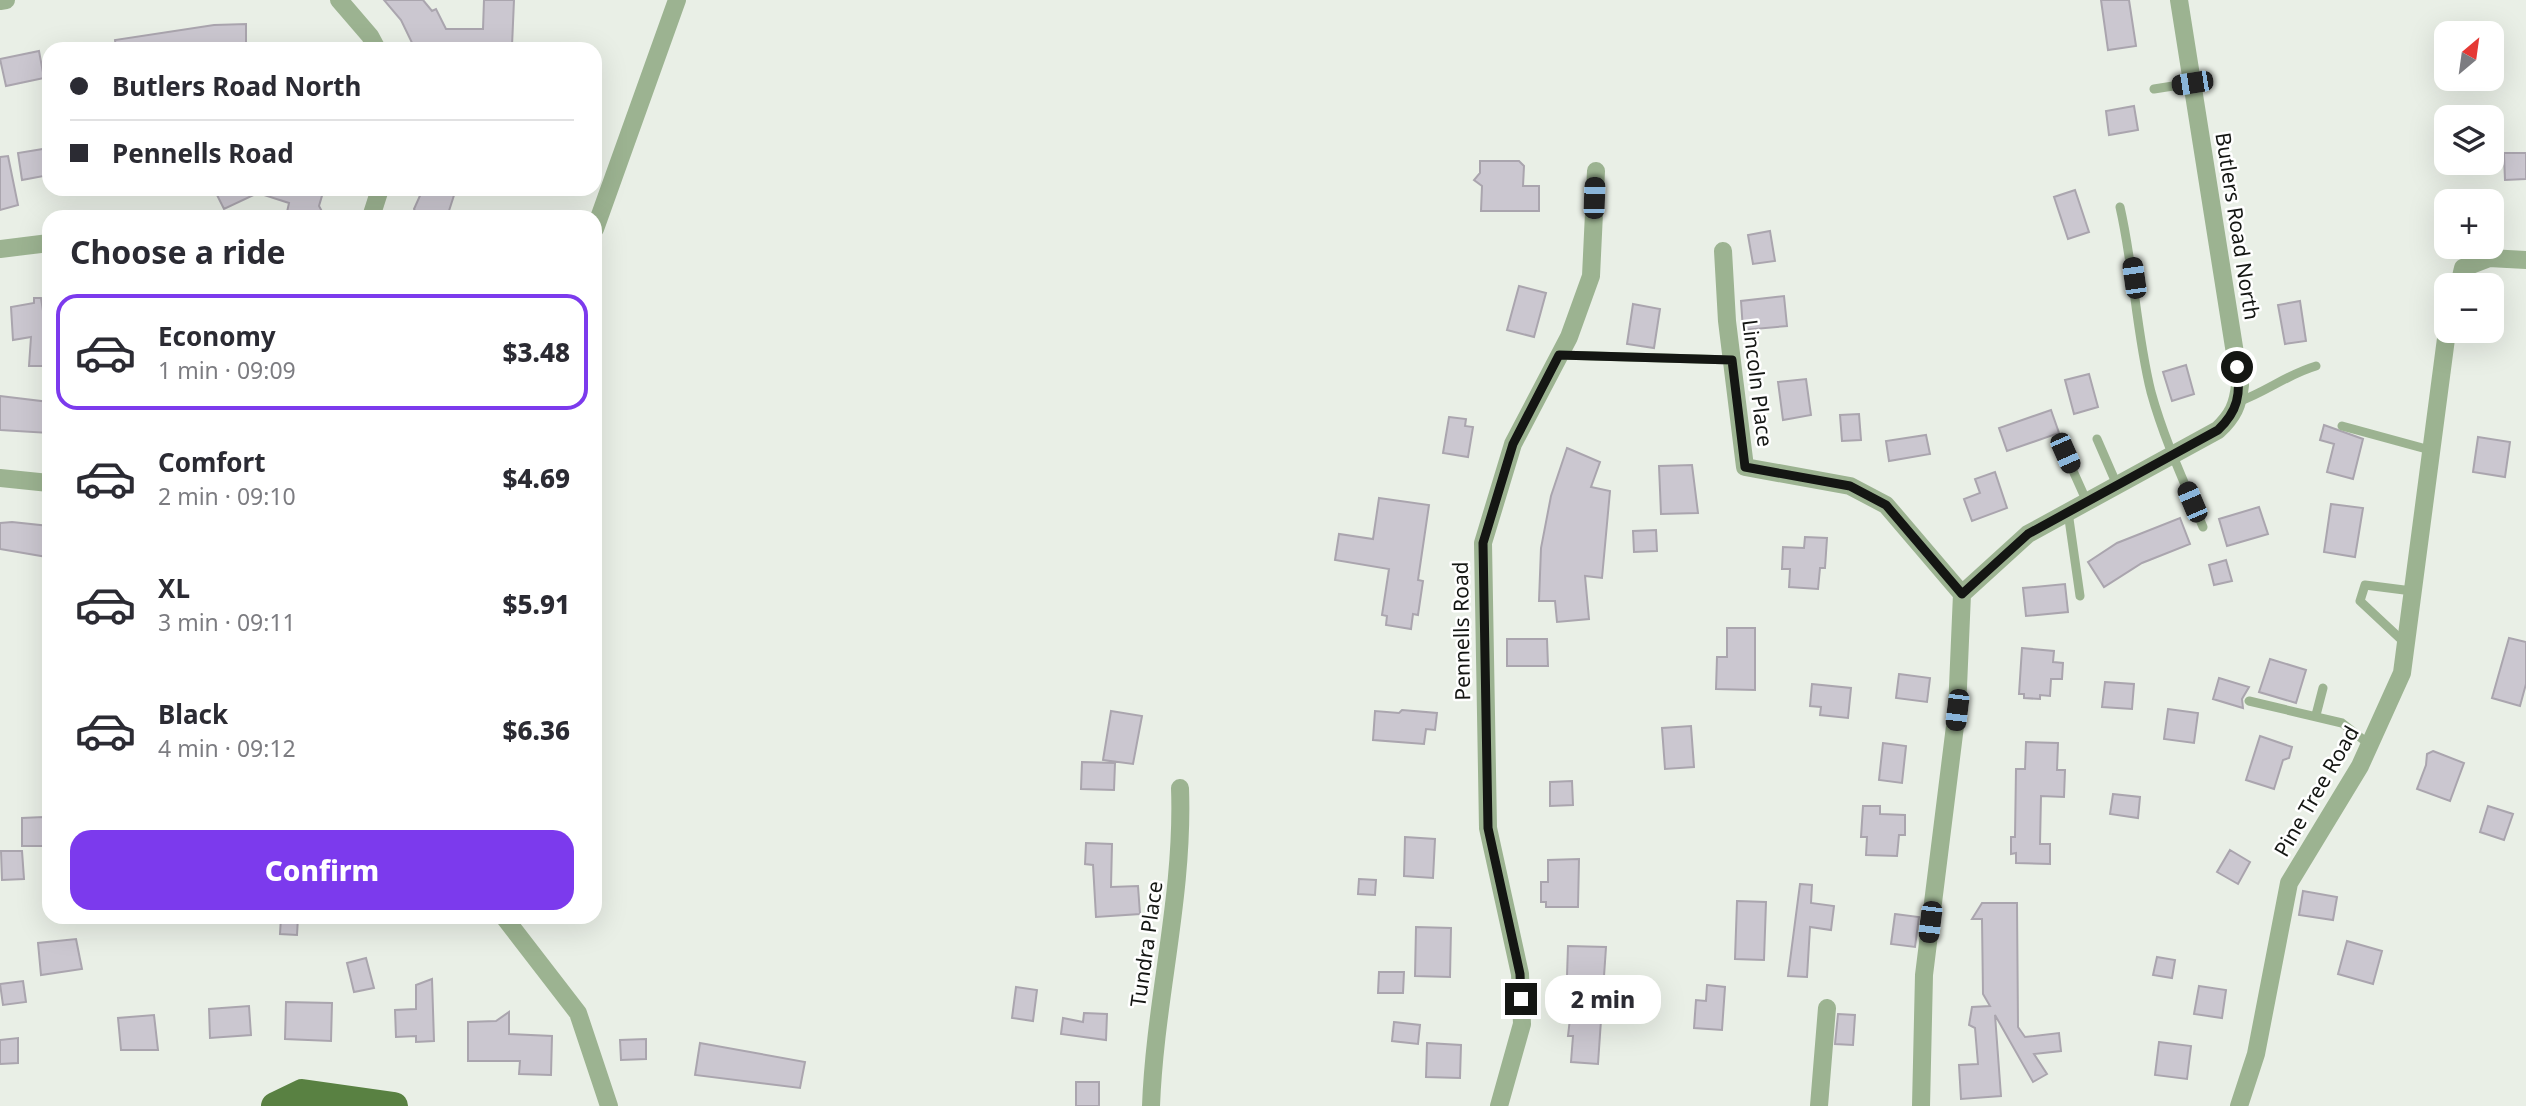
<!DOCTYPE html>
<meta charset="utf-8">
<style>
:root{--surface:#fff;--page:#f2f2f3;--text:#2b2b33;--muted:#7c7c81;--line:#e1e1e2;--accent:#7c3aed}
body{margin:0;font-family:"Noto Sans",sans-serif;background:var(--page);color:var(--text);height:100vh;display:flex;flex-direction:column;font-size:26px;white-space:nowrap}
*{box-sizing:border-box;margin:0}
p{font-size:23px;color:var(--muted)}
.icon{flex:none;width:38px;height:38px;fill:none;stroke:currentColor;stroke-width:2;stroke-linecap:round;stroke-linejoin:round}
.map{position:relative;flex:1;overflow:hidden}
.panel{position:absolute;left:42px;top:210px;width:560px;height:714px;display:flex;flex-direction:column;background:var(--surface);border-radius:21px;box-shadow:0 7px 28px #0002}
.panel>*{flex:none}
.top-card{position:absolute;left:42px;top:42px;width:560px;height:154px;border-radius:21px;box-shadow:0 7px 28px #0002;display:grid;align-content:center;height:154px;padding:0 28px;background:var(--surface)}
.needle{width:46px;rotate:29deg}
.buttons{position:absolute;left:2434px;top:21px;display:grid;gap:14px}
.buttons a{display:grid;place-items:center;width:70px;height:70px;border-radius:14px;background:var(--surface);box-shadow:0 7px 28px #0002;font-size:35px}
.end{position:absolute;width:32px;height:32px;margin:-16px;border:9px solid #141613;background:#fff;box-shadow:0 0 0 4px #fff}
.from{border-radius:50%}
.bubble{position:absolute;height:49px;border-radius:21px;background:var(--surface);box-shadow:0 7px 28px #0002;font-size:23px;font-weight:800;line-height:49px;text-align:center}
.car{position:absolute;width:21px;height:42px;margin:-21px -10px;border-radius:9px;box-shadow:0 0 5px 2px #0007;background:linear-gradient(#222 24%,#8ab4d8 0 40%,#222 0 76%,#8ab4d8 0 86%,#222 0)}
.top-card b{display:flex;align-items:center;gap:24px;height:66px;font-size:26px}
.top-card b+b{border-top:2px solid var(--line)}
.top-card i{width:18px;height:18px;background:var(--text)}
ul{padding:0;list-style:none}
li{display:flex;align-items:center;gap:21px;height:116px;margin:0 14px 10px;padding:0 14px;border:4px solid transparent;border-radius:21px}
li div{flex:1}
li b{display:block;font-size:26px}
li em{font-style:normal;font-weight:800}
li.selected{border-color:var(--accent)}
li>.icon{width:63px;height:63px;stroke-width:1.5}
h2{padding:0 28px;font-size:32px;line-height:84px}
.primary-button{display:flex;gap:14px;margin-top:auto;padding:14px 28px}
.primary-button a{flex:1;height:80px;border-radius:21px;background:var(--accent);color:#fff;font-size:28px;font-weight:800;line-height:80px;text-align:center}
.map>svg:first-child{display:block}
.building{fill:#cbc7d0;stroke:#aaa5ae;stroke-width:2}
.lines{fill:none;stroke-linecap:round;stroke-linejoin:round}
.service{stroke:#9cb391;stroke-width:9}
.minor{stroke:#9cb391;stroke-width:18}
.primary{stroke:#598142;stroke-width:28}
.route{stroke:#141613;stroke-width:9}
.labels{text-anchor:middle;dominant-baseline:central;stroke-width:5;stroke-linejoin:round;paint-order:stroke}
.street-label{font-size:21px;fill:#141613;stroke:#fff}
</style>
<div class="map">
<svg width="2526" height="1106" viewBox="0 0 2526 1106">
<rect width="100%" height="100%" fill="#e9efe6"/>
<path class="building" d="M384 0H423L432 11 436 9 446 29H483L484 0H514L512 46 456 45 447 49H415L401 20Z
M2101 0H2129L2136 46 2108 50Z
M246 24V49H116L115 40 214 25Z
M39 51 44 78 6 86 0 59Z
M2134 106 2138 130 2109 135 2106 111Z
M49 148V175L22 180 18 153Z
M2504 153H2526V179L2505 180Z
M8 156 18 205 0 210V157Z
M1480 161H1519L1524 166 1523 186H1539V211H1481L1482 186 1474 180 1480 173Z
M214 189H324L319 206 325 217H305L287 212 289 203 258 193 224 209Z
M423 189H456L447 217H418L414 209Z
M2075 190 2089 232 2068 239 2054 197Z
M1770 231 1775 261 1753 264 1748 235Z
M1519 286 1546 293 1534 337 1507 330Z
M1784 296 1787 326 1743 330 1741 301Z
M34 298H41L49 349 45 366H29L31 337 13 340 11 307 34 303Z
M2300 301 2306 341 2285 344 2278 305Z
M1633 304 1660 309 1654 348 1627 344Z
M2186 365 2194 394 2172 401 2163 372Z
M2089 374 2098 407 2074 414 2065 380Z
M1806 379 1811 415 1783 420 1778 382Z
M0 396 49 402V433L0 430Z
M2051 410 2059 433 2007 451 1999 428Z
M1859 414 1861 440 1842 441 1840 415Z
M1449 417 1466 419 1465 426 1473 427 1468 457 1443 453Z
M2324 425 2363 439 2353 479 2327 472 2334 444 2320 440Z
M1926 435 1930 454 1889 461 1886 441Z
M2478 437 2510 442 2505 477 2473 472Z
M1567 448 1600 462 1591 487 1610 491 1602 578 1585 576 1589 619 1557 622 1555 601H1539L1541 548 1551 496Z
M1692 465 1698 513 1661 514 1659 466Z
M1995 472 2007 508 1972 521 1964 499 1980 493 1975 479Z
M1379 498 1429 505 1418 580 1423 581 1418 615 1413 614 1411 629 1386 625 1387 616 1382 615 1389 569 1335 560 1339 534 1373 539Z
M2331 504 2363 508 2355 557 2324 552Z
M2259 507 2268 534 2227 546 2219 519Z
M2180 518 2190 544 2142 563 2104 587 2088 562 2117 543Z
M12 522 49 526 47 557 0 549V523Z
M1656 530 1657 551 1634 552 1633 531Z
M1805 537 1827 538 1825 568H1820L1818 589 1789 587 1790 569H1782L1783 547 1804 548Z
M2226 560 2232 581 2214 585 2209 565Z
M2065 584 2068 612 2026 616 2023 588Z
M1727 628H1755V690L1716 689 1717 657H1727Z
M2509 638 2526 642V684L2520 706 2492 698Z
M1507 639H1547L1548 666H1507Z
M2022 648 2054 651 2053 662 2063 663 2062 679H2051L2050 696 2040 695V699L2024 698V694H2019Z
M2270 659 2306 670 2296 703 2259 692Z
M1899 674 1930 678 1927 702 1896 698Z
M2219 678 2249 687 2242 699 2243 708 2213 699Z
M2105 682 2134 684 2132 709 2102 707Z
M1812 684 1851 688 1848 718 1820 715 1821 707 1810 706Z
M2168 709 2198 713 2194 743 2164 739Z
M1402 710 1437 713 1435 730 1426 729 1424 744 1373 740 1375 711 1399 713Z
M1111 711 1142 716 1133 764 1103 760Z
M1691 726 1694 767 1665 769 1662 728Z
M2260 736 2292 747 2289 758 2283 760 2274 789 2246 780Z
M2026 742 2058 743 2057 770H2065L2064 797 2041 796 2040 844H2050V864L2016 863V853L2011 854V837H2015L2016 769H2025Z
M1883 743 1906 746 1902 783 1879 780Z
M2433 751 2464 763 2450 801 2417 789 2426 765 2427 754Z
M1082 762 1115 763 1114 790 1081 789Z
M1572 781 1573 805 1550 806V782Z
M2113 794 2140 797 2138 818 2110 814Z
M1863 806H1880V814L1905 815V835H1899L1897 856 1866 855 1867 837H1861Z
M2488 806 2513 814 2504 840 2480 832Z
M43 817 44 846H22V818Z
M1405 837 1435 839 1433 878 1404 876Z
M1086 843 1112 844 1111 887 1138 886 1140 914 1096 917 1093 865 1085 864Z
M2230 850 2250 862 2238 884 2217 872Z
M1 851H22L24 879 2 880Z
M1579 859 1578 907H1546V902H1541V882H1548V860Z
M1359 879 1376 880 1375 895 1358 894Z
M1800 884 1812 885 1811 903 1834 906 1831 930 1810 927 1807 977 1788 976Z
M2303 891 2337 897 2333 920 2299 915Z
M1737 901 1766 902 1764 960 1735 959Z
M1982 903H2017L2018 1027 2025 1037 2059 1033 2061 1051 2034 1054 2047 1074 2033 1082 1995 1015 2001 1096 1961 1099 1959 1065 1978 1064 1975 1028 1969 1025 1972 1007 1990 1006 1983 994 1982 919H1972Z
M1895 914 1919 917 1915 947 1891 944Z
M281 917H298L297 935 280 934Z
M1416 927 1451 928 1450 977 1415 976Z
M76 939 82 969 41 975 38 943Z
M2347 941 2382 951 2373 984 2338 974Z
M1568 946 1606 947 1598 1064 1571 1062 1573 1036H1568L1571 1010 1576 1011 1577 977 1567 976Z
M2157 957 2175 960 2172 978 2153 975Z
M366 958 374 988 354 992 347 963Z
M1379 972H1404L1403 993H1378Z
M432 979 434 1041 416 1042V1036L396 1037 395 1010 416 1009V985Z
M23 981 26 1002 3 1005 0 984Z
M1707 985 1725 987 1722 1030 1694 1028 1696 1000 1706 1001Z
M2199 986 2226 990 2222 1018 2194 1014Z
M1016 987 1037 990 1033 1021 1012 1018Z
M286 1002 332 1003 331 1041 285 1039Z
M249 1006 251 1035 210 1038 209 1009Z
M509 1012V1034L552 1036 551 1075 519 1074 520 1061H468V1022L496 1021Z
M1084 1013 1107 1014 1106 1040 1061 1034 1063 1018 1083 1022Z
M1838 1014 1855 1015 1853 1045 1835 1044Z
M154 1015 158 1050H121L118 1018Z
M1394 1022 1420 1025 1418 1044 1392 1041Z
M18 1038V1063L0 1064V1040Z
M646 1039V1059L621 1060 620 1040Z
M2159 1042 2191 1046 2187 1079 2155 1075Z
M700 1043 805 1062 800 1088 695 1075Z
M1427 1043 1461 1045 1460 1078 1426 1077Z
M1076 1082H1099V1106H1076Z"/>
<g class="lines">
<path class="service" d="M2154 89 2192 83
M2120 207C2134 268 2136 332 2151 392 2164 439 2184 482 2203 527
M1559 355 1732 360
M2238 402C2266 392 2288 374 2316 366
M2342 426 2430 450
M2097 439 2117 485
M2065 453 2087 502
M2068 512 2080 596
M2406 644 2360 601 2365 585 2412 591
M2249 701 2342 723 2370 745
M2316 715 2323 688"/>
<path class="minor" d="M339 0 370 36 377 49
M0 1 6 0
M371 217 380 189
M595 229 677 0
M0 249 49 243
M1723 251 1727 321 1745 467 1850 486 1886 505 1962 594
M2459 285 2463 268 2489 258 2526 260
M0 478 49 483
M504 917 578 1013 609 1106
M1151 1106C1155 999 1184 896 1180 788
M1499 1106 1522 1024 1520 974 1488 828 1483 543 1513 444 1569 337 1591 276 1596 171
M1819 1106 1827 1008
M1921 1106 1924 975 1957 710 1962 594 2028 534 2218 430C2233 416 2238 405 2240 385L2179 0
M2239 1106 2256 1054 2289 883 2360 766 2402 673 2447 331"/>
<path class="primary" d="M275 1106 302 1093 394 1106"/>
</g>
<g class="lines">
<path class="route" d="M1521 999 1520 974 1488 828 1483 543 1513 444 1559 355 1732 360 1745 467 1850 486 1886 505 1962 594 2028 534 2218 430C2238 411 2241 394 2237 367"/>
</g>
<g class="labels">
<g class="street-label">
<text transform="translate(2238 226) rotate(81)">Butlers Road North</text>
<text transform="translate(1758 383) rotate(83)">Lincoln Place</text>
<text transform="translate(1461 631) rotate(-91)">Pennells Road</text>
<text transform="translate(2316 791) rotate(-60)">Pine Tree Road</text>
<text transform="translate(1146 944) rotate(-82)">Tundra Place</text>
</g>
</g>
</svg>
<div class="buttons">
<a><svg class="needle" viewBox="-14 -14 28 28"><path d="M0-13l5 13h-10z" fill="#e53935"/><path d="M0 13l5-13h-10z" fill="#7c7c81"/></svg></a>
<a><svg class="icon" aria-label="layers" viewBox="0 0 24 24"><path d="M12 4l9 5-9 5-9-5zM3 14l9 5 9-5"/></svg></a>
<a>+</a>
<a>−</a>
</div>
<i class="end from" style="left:2237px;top:367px"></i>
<i class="end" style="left:1521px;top:999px"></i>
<div class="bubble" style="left:1545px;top:975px;width:116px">2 min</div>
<i class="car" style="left:2192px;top:83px;rotate:261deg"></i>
<i class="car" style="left:1594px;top:198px;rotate:2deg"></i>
<i class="car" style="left:2134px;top:278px;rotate:352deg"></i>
<i class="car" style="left:2065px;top:453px;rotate:156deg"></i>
<i class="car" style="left:2192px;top:502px;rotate:337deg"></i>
<i class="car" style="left:1957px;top:710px;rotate:187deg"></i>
<i class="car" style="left:1930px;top:922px;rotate:187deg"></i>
<div class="top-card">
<b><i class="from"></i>Butlers Road North</b>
<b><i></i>Pennells Road</b>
</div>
<section class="panel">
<h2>Choose a ride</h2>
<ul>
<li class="selected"><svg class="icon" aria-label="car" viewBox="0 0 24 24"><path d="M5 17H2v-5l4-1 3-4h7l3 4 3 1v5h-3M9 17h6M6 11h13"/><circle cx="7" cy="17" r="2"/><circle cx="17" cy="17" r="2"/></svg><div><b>Economy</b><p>1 min · 09:09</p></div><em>$3.48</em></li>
<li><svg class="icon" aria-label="car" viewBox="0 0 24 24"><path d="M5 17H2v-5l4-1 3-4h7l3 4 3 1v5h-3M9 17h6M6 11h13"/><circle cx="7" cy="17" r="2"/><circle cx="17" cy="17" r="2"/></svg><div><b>Comfort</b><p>2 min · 09:10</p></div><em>$4.69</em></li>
<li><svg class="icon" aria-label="car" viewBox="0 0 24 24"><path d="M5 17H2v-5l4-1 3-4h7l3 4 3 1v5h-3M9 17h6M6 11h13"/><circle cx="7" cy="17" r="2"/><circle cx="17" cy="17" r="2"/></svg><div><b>XL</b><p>3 min · 09:11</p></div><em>$5.91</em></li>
<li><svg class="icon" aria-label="car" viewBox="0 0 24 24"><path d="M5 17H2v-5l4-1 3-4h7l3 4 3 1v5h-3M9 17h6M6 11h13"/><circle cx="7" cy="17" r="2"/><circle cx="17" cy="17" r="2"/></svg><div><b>Black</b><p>4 min · 09:12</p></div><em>$6.36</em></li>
</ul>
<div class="primary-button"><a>Confirm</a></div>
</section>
</div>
